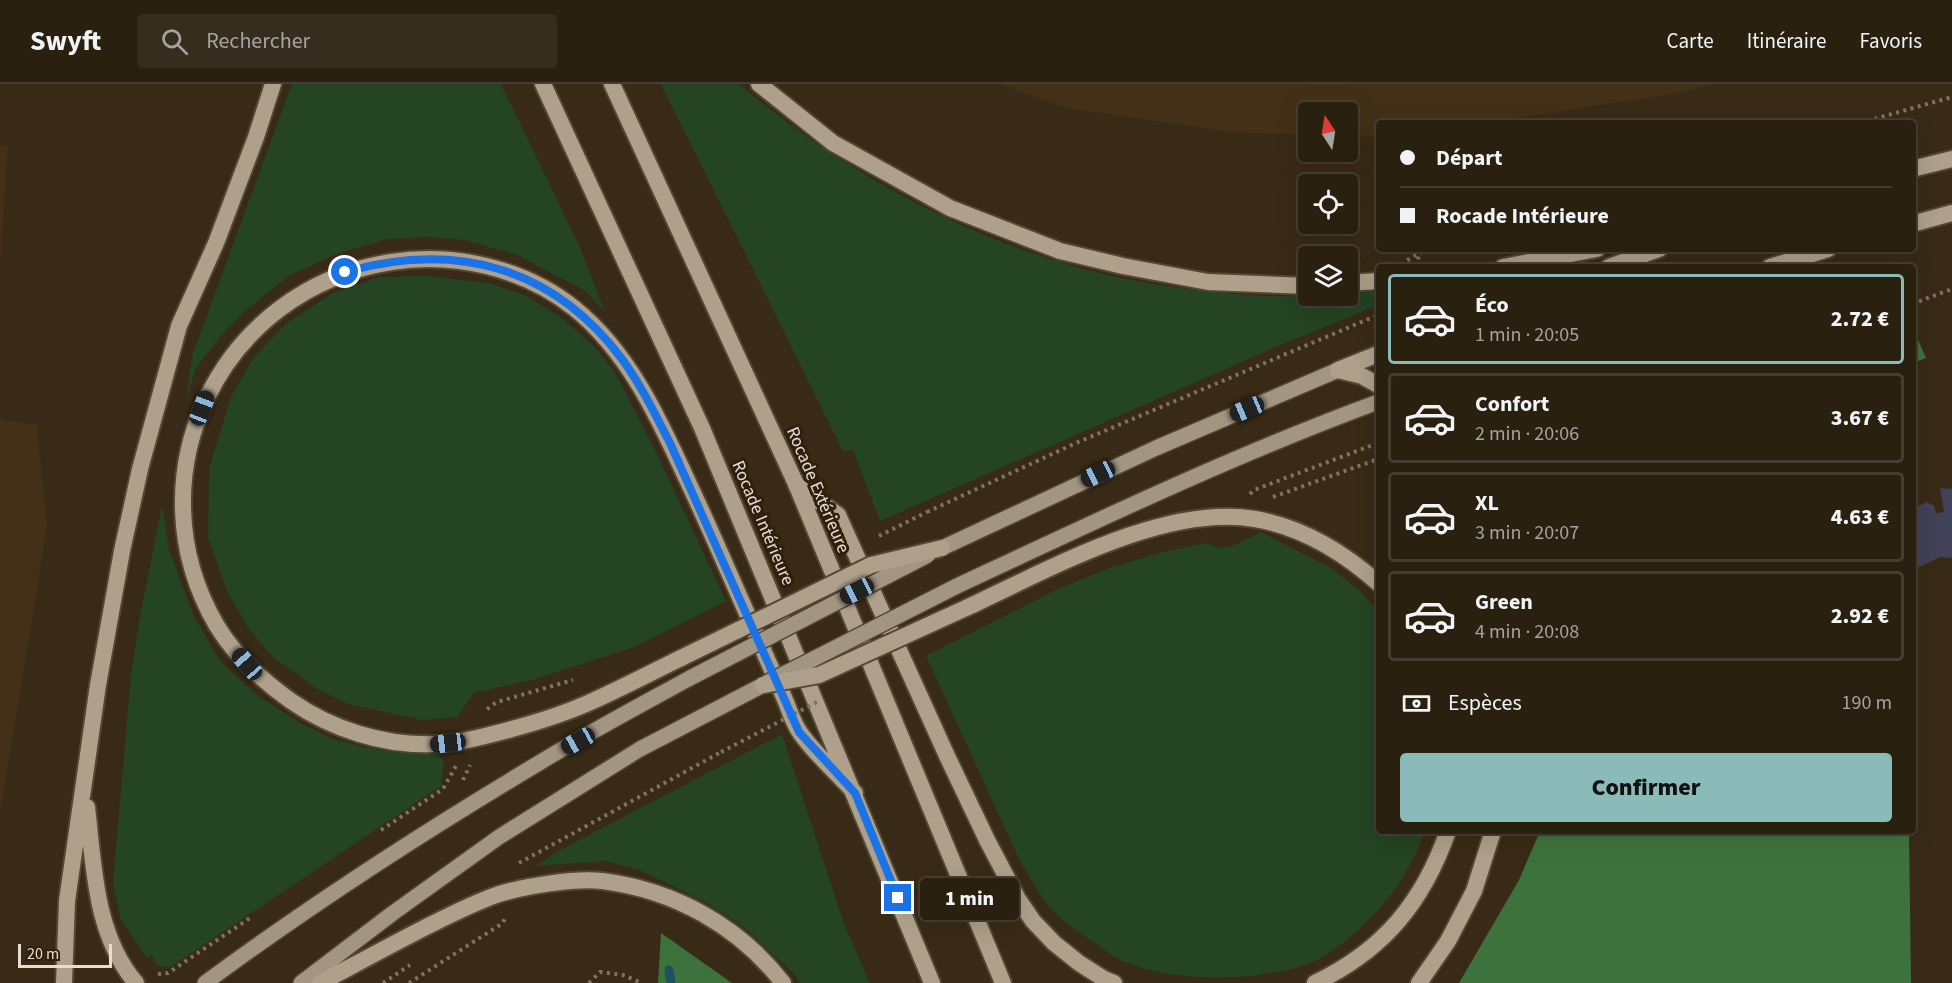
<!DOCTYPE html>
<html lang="fr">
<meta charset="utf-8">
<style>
:root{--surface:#2a2010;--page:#362d1e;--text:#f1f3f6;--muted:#a5a39f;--line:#463e30;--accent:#8bbbb9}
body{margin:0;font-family:"Source Sans 3",sans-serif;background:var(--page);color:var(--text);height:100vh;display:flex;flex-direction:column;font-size:22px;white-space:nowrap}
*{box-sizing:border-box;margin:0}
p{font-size:20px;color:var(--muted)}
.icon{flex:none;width:33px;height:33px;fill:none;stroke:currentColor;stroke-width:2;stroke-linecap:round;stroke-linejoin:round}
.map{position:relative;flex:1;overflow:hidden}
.panel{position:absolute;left:1376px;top:180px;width:540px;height:570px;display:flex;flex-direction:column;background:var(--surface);border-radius:6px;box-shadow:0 6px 24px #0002,0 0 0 2px var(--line)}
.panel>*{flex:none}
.banner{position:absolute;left:1376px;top:36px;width:540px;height:132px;border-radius:6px;box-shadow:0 6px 24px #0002,0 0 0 2px var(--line);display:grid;align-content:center;height:132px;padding:0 24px;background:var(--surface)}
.needle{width:39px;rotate:348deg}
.fabs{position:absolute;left:1298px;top:18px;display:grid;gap:12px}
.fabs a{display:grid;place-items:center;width:60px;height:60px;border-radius:6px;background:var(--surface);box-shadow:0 6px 24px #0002,0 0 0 2px var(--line);font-size:30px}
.scale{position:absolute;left:18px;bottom:15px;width:94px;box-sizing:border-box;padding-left:6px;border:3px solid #e6dcd1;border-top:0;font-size:16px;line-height:21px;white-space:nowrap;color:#e6dcd1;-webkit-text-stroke:4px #2e200d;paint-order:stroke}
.end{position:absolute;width:27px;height:27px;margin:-14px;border:8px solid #1a73e8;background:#fff;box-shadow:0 0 0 3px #fff}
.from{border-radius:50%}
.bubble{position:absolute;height:42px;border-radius:6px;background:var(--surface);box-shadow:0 6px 24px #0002,0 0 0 2px var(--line);font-size:20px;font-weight:800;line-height:42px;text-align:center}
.car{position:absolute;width:18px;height:36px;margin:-18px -9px;border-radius:8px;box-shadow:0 0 4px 2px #0007;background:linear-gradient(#222 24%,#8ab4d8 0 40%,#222 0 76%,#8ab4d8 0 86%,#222 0)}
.banner b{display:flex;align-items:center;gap:21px;height:57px;font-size:22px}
.banner b+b{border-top:2px solid var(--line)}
.banner i{width:15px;height:15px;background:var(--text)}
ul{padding:10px 0 0;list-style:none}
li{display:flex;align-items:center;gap:18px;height:90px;margin:0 12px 9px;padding:0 12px;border:3px solid var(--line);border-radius:6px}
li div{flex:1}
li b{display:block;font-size:22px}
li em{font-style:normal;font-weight:800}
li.active{border-color:var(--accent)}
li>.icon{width:54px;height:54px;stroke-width:1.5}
.pay{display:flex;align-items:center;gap:15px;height:66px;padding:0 24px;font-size:22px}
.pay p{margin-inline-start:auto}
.button{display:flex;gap:12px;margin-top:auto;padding:12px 24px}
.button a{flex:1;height:69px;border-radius:6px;background:var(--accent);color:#111;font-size:24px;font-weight:800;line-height:69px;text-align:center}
header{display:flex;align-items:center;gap:36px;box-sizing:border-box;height:84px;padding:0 30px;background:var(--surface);border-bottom:2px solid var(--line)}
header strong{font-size:28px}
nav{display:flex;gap:33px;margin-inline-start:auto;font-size:21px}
.search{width:420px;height:54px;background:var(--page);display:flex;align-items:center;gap:15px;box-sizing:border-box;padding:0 21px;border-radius:6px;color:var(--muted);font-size:22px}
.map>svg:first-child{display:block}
.built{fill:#433117}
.green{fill:#244423}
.forest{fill:#3e723c}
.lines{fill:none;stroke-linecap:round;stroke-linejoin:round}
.stream{stroke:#1d5060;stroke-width:9}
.building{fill:#414259}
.primary-casing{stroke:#544634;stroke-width:18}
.trunk-casing{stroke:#544634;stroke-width:20}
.path{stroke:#807363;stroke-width:4;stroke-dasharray:3 4.5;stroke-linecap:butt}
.primary{stroke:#a29682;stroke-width:15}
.trunk{stroke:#aea08a;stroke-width:16}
.primary-bridge-casing{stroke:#544634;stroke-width:18;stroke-linecap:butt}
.trunk-bridge-casing{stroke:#544634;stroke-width:20;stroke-linecap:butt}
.path-bridge{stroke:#807363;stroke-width:4;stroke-dasharray:3 4.5;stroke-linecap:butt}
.primary-bridge{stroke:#a29682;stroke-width:15}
.trunk-bridge{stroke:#aea08a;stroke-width:16}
.route{stroke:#1a73e8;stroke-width:8}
.labels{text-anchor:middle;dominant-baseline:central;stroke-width:6;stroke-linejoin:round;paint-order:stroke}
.street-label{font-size:18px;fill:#e6dcd1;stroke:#2e200d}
</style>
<header>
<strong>Swyft</strong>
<div class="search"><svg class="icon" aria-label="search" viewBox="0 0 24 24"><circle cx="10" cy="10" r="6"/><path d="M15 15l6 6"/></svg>Rechercher</div>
<nav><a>Carte</a><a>Itinéraire</a><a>Favoris</a></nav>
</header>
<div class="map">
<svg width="1952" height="899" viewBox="0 0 1952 899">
<rect width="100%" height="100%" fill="#382a16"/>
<path class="built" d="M1000 0H1714L1677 9 1485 39H1378V53L1347 52V28H1308V51L1232 48 1066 24Z
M0 61H8L0 179Z
M0 335 37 341 47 442 0 731Z"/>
<path class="green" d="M292 0H501L579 161 605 228 584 206 517 171 465 156 431 153 387 155 336 170 289 192 245 227 220 253 196 284 186 317 192 272Z
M661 0H739C855 98 996 172 1147 199 1186 205 1226 210 1265 212 1292 213 1320 211 1347 212V210L1378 207V221L1273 264 880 437 853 366 843 367Z
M427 192 488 199 527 212 562 234 596 264 616 290 659 374 726 517 634 563 535 595 474 609 457 633 422 636 348 620 314 603 273 573 248 544 227 507 208 454 209 385 232 310 254 273 287 239 331 210 379 193Z
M162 421 169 465 193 530 214 567 227 584 261 614 301 639 333 655 378 666 438 670 444 678 441 702 169 884 156 881 152 871 147 874 121 836 113 798 131 591 139 538Z
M1261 448 1331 484 1360 507 1378 527V747H1425C1420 759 1415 773 1408 784 1389 820 1354 855 1319 875 1269 899 1176 899 1124 878 1111 872 1099 861 1086 853 1077 846 1065 840 1057 831 1042 816 1032 797 1021 779L926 572 1056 506 1109 484 1160 469 1204 459 1222 464 1238 460Z
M782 650 844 840 870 899H800L795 891 745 844 707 819 640 786 606 777 535 782 562 765Z"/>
<path class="forest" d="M1912 242 1926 274 1913 279H1912Z
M1540 747H1909L1911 899H1459L1519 796Z
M661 849 732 899H658Z"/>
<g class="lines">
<path class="stream" d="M669 886 671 899"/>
</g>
<path class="building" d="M1940 404 1952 405V474L1940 473 1919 483 1912 475V425L1927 418 1934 422 1936 429 1944 428Z"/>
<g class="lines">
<g class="primary-casing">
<path id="primary" d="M942 464 1156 364 1338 286
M957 502C1096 437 1234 371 1378 318
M205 899C312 820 425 747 539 679 588 649 639 622 690 594
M301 899 393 829 499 753 640 665 763 601"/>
</g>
<g class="trunk-casing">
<path id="trunk" d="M543 0 702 344 932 899
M612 0 796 400 1003 899
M759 0 833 59 950 124 1060 167 1123 182 1208 198 1308 202
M1912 85 1952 75
M1912 140 1952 129
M1503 183 1597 165
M1609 183 1659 165
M1770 183 1828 165
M1347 199 1378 197
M1338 286 1362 292 1378 301
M1338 286 1378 270
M796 401 838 431 947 672 987 756 1018 815 1033 837 1054 859 1079 879 1104 895 1114 899
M966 524C1046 487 1165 419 1255 435 1302 443 1343 468 1378 499
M681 574C650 589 618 606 586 620 556 633 525 642 493 650 474 655 453 660 433 660 384 662 331 645 291 617 263 597 235 572 217 542 129 392 220 205 391 178 454 168 524 184 574 224 630 269 660 337 689 400 714 453 737 508 761 561 769 580 778 599 786 618 790 628 794 641 801 650 816 671 837 689 855 709
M87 723C94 783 95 851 136 899
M64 899 67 817 98 601 122 467 140 385 179 242 216 159 256 53 273 0
M320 899C354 881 389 862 424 844 448 832 473 819 499 810 526 802 574 794 602 797 674 806 739 842 783 899
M1315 899C1384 866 1423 818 1448 747
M1419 899 1448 857 1474 807 1493 747"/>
</g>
<path class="path" d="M1860 39 1952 13
M1405 183 1406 177 1419 169
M1417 183 1419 169 1431 165
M1912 220 1952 205
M1250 410 1254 406 1378 359
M1273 413 1378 375
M927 428 1076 359 1378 231
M487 625 497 618 573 596
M463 696 470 681
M381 746 443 705 456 682
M519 779 721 668
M158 890 168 889 253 832
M383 899 410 881
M409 899 503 839 505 834
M589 899 600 888 623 891 642 899"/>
<use href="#primary" class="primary"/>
<use href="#trunk" class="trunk"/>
<g class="primary-bridge-casing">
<path id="primary-bridge" d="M690 594 928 471
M768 598 957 502"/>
</g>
<g class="trunk-bridge-casing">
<path id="trunk-bridge" d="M681 574 871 481 942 464
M763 601 819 591 966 524"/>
</g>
<path class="path-bridge" d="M879 452 927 428
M721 668 819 617"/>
<use href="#primary-bridge" class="primary-bridge"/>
<use href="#trunk-bridge" class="trunk-bridge"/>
</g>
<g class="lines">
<path class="route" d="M345 188C455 157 552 182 622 275 641 301 655 330 670 359L799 648 855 709 898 814"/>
</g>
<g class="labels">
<g class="street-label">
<text transform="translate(818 406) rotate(67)">Rocade Extérieure</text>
<text transform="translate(763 439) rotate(67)">Rocade Intérieure</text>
</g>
</g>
</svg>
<div class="fabs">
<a><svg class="needle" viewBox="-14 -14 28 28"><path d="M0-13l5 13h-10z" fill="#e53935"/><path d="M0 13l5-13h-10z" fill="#a5a39f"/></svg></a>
<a><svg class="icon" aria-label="locate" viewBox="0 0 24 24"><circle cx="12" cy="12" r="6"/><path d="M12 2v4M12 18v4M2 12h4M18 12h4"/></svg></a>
<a><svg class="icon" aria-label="layers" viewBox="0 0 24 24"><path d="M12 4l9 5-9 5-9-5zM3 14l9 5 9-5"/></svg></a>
</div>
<div class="scale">20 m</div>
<i class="end from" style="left:345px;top:188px"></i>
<i class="end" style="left:898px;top:814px"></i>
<div class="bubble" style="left:920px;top:794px;width:99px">1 min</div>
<i class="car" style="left:202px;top:324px;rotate:21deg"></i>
<i class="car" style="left:1247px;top:325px;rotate:247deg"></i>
<i class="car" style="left:1098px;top:390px;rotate:245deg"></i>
<i class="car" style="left:857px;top:507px;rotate:243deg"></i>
<i class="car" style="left:247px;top:580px;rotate:319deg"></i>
<i class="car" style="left:578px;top:657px;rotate:241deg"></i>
<i class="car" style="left:448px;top:659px;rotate:263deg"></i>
<div class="banner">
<b><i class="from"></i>Départ</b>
<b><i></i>Rocade Intérieure</b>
</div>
<section class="panel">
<ul>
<li class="active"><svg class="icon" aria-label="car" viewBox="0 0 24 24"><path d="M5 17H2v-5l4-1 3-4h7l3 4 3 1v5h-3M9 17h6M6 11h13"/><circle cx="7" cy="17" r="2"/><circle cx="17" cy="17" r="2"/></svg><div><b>Éco</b><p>1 min · 20:05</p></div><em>2.72 €</em></li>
<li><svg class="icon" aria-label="car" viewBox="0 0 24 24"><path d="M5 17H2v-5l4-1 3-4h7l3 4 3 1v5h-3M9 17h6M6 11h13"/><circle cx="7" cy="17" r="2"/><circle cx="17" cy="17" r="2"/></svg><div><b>Confort</b><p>2 min · 20:06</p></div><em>3.67 €</em></li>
<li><svg class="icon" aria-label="car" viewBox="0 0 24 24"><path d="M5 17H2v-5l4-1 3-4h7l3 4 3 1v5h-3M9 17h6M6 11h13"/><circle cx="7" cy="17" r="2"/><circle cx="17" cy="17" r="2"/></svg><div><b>XL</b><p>3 min · 20:07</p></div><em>4.63 €</em></li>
<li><svg class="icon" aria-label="car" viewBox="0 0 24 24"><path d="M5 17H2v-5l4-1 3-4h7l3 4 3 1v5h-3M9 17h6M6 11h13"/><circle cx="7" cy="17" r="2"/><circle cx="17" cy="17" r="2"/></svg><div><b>Green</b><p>4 min · 20:08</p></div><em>2.92 €</em></li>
</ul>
<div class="pay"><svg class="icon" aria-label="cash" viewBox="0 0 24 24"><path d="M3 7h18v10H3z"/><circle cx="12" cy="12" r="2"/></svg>Espèces<p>190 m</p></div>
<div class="button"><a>Confirmer</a></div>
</section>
</div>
